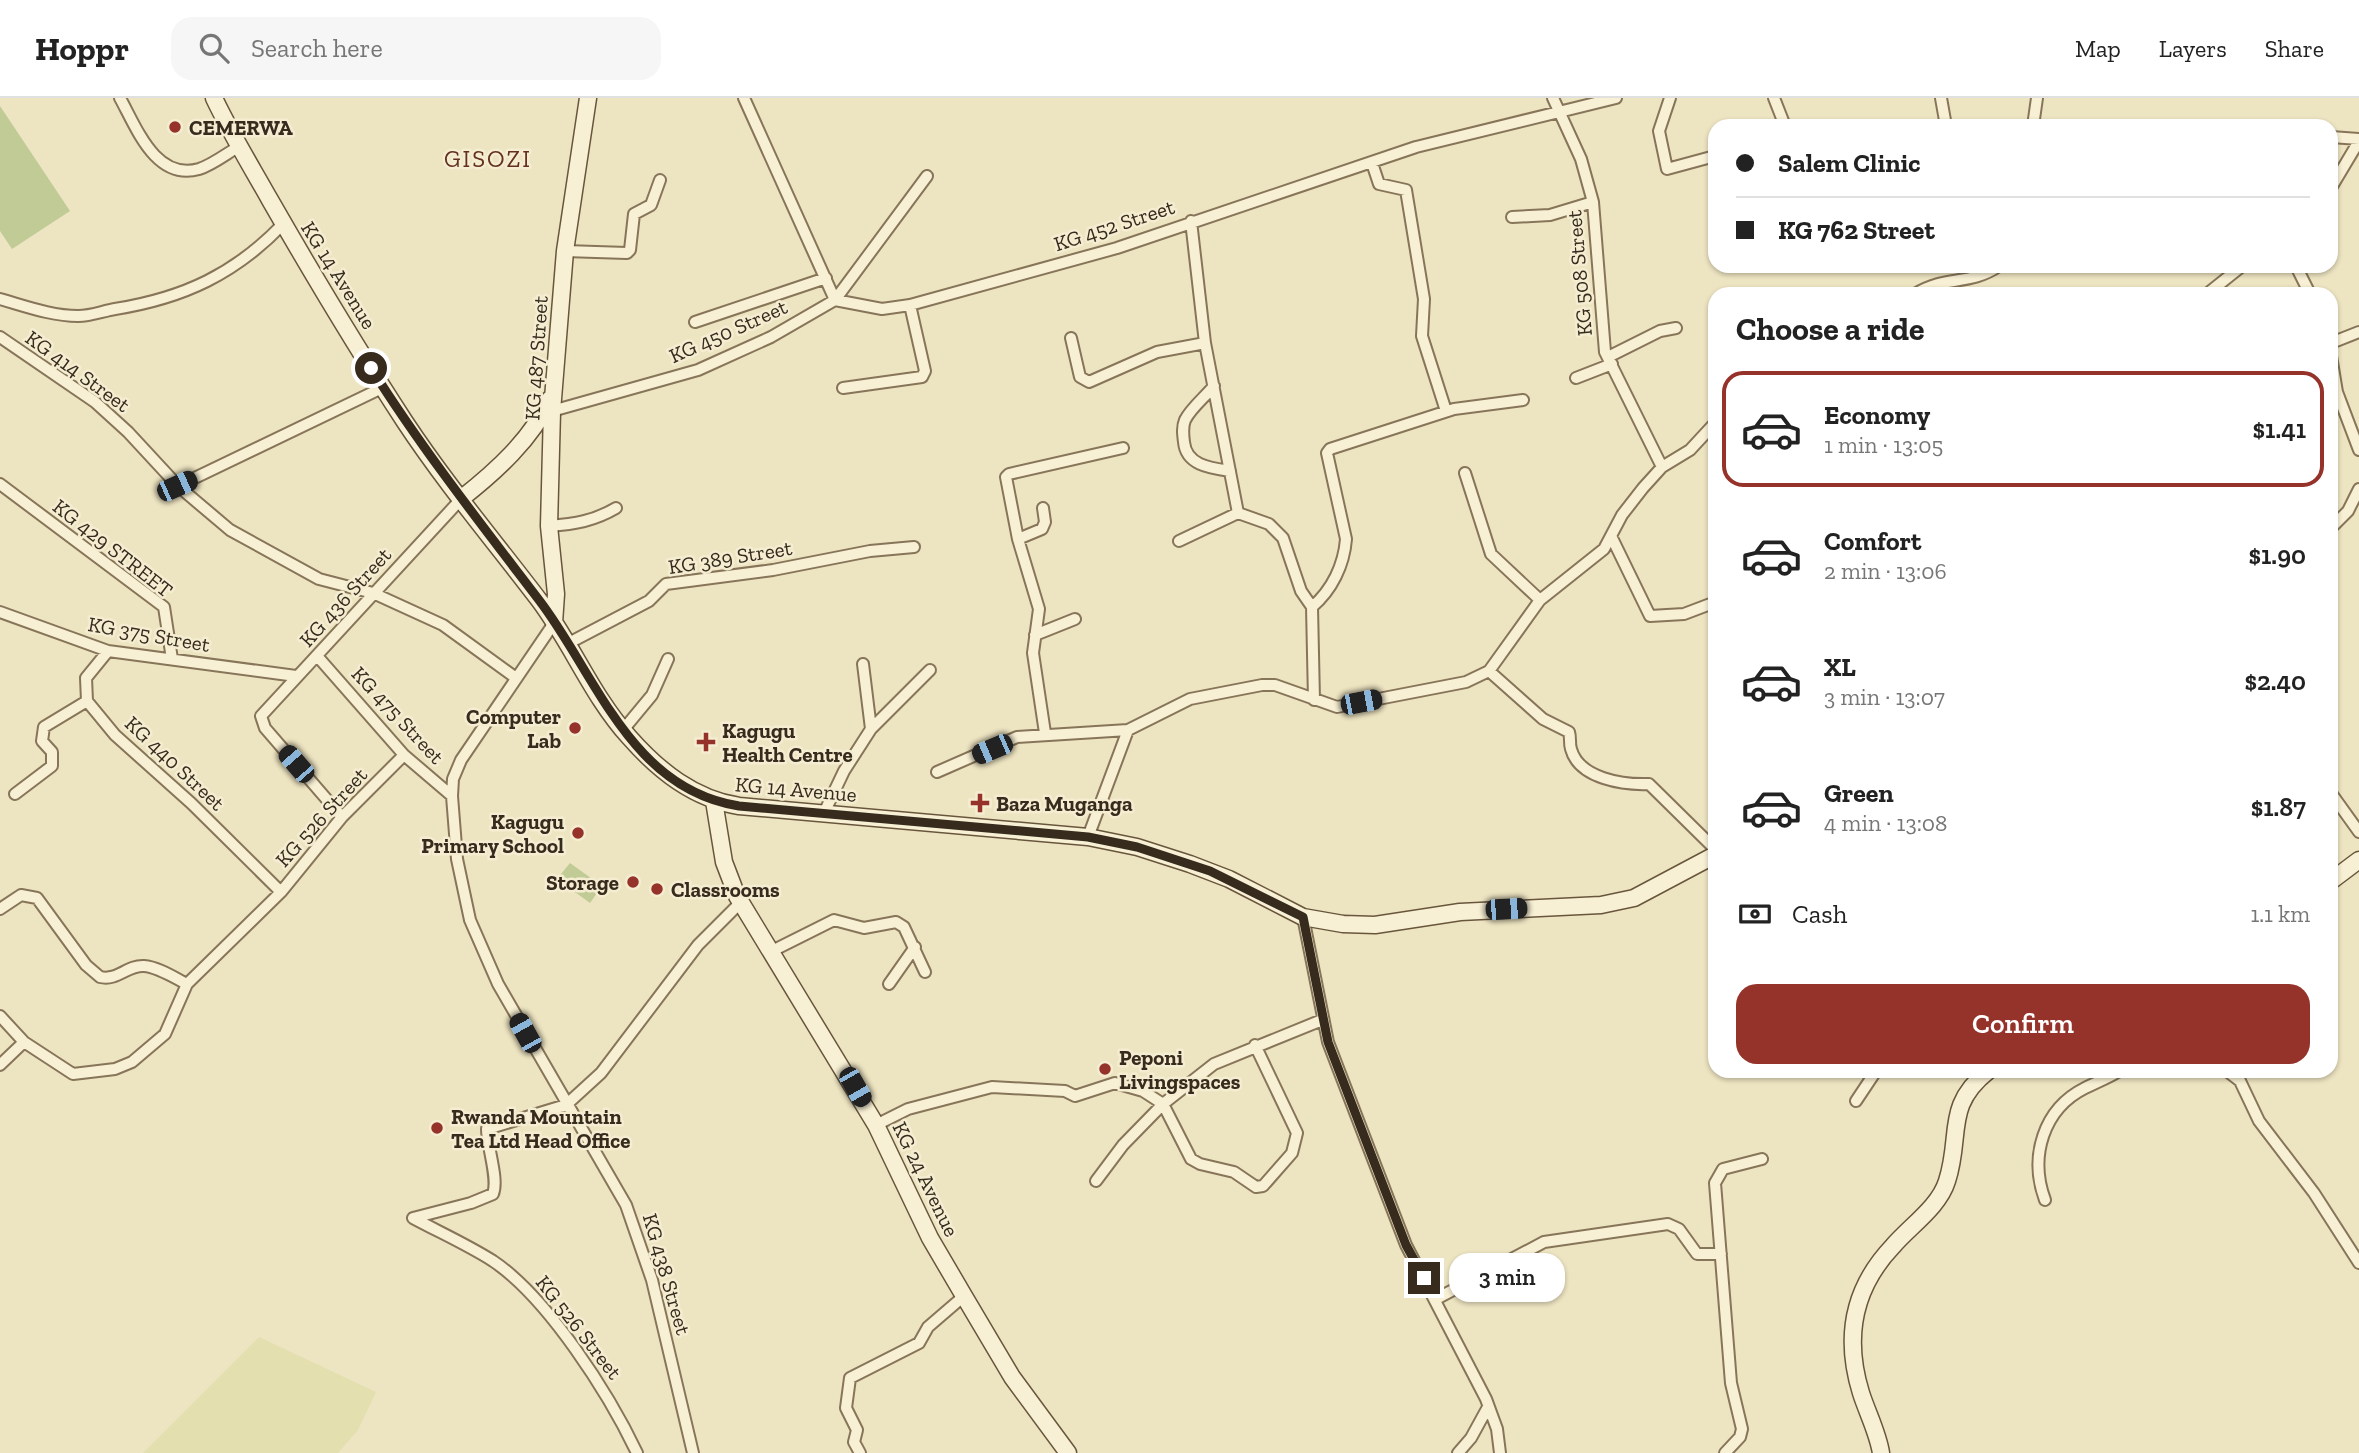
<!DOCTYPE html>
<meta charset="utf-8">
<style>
:root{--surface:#fff;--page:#f6f6f6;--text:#222;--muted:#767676;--line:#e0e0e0;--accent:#95322a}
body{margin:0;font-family:"Zilla Slab",serif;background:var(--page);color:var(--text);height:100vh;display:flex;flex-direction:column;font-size:26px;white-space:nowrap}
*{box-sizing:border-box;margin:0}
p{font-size:23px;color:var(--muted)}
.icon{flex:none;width:38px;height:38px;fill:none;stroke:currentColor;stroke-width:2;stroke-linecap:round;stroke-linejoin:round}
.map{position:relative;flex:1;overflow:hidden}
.panel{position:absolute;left:1708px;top:189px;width:630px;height:791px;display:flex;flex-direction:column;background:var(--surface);border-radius:21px;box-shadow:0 2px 5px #0004}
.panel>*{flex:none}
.banner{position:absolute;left:1708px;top:21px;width:630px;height:154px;border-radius:21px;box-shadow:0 2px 5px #0004;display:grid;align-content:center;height:154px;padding:0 28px;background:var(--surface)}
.end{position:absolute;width:32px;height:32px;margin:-16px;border:9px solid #362b1d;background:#fff;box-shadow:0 0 0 4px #fff}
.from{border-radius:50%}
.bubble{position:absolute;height:49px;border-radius:21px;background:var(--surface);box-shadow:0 2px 5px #0004;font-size:23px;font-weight:600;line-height:49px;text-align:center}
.car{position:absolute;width:21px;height:42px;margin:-21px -10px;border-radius:9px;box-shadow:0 0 5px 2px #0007;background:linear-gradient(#222 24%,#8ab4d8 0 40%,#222 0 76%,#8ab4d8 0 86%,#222 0)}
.banner b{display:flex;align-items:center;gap:24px;height:66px;font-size:26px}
.banner b+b{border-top:2px solid var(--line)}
.banner i{width:18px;height:18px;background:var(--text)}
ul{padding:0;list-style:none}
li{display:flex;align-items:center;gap:21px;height:116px;margin:0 14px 10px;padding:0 14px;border:4px solid transparent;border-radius:21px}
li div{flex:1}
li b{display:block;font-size:26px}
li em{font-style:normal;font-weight:600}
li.selected{border-color:var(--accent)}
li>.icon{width:63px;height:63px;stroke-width:1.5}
h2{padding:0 28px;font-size:32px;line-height:84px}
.pay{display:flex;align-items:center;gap:18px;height:77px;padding:0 28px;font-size:26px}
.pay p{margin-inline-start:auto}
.button{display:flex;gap:14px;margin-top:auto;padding:14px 28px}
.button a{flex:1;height:80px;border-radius:21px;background:var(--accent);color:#fff;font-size:28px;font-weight:600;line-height:80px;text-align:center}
header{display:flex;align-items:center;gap:42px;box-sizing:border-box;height:98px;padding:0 35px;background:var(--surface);border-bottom:2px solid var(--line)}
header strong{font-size:33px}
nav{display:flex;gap:38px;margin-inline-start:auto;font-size:24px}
.search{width:490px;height:63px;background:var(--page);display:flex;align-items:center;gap:18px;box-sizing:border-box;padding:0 24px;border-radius:21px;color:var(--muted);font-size:26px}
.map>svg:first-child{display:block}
.farmland{fill:#e3dfaf}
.green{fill:#c1cb96}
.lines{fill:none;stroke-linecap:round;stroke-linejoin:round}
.street-casing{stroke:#877559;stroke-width:14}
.secondary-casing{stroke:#68563c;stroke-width:19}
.street{stroke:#f8f0d4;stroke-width:10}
.secondary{stroke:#f8f0d4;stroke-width:16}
.route{stroke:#362b1d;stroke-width:9}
.poi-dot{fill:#95322a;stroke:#f5edd1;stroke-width:2.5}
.labels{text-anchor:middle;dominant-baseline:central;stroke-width:5;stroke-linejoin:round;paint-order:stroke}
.poi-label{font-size:21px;font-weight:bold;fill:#362b1d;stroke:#f5edd1;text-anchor:start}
.street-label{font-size:21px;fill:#362b1d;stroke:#f5edd1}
.quarter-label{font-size:24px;letter-spacing:2px;fill:#63311d;stroke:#f5edd1}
</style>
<header>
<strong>Hoppr</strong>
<div class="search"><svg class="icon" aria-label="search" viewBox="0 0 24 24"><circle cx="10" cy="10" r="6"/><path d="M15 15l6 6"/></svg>Search here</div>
<nav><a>Map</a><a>Layers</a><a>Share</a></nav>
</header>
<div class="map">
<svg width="2359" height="1355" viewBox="0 0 2359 1355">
<rect width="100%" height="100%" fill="#ede4c1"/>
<path class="farmland" d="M259 1239 376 1294 358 1332 338 1355H143Z"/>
<path class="green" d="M0 8 70 113 12 151 0 133Z
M570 765 602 788 590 805 557 781Z"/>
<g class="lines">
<g class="street-casing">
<path id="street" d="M120 0C137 31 156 83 199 71 212 67 226 56 238 49
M744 0 835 202 882 211 910 207 1117 150 1416 49 1616 0
M1553 0 1581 61 1593 104 1605 254 1662 369
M1670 0 1659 33 1667 71 1715 58
M1774 0 1785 28
M1941 0 1946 28
M2033 28 2037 0
M2331 39 2359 41
M1372 65 1379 86 1406 92 1424 201 1422 238 1446 313
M2331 90 2359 43
M1512 119 1550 117 1593 104
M1191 123 1205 245 1238 415 1269 426 1283 440 1301 493 1312 509 1314 602
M565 153 627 155 630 152 634 116 651 107 660 82
M2296 168 2310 196
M1915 196C1948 176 1967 189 1999 168
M2207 196 2242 168
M0 201C25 208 52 218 78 218 91 218 103 213 115 211 184 200 235 176 283 126
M695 224 826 180
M0 239 95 304 128 334 178 388 230 432 319 481 373 495 443 527 516 580
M1071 240 1080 279 1089 284 1157 254 1205 245
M2331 245 2359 234
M2331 258 2337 294 2359 352
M1608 259 1660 233 1676 230
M1576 280 1612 266
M1214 288C1205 299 1191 310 1185 322 1182 329 1183 336 1184 344 1186 367 1210 370 1230 373
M843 290 922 279 925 273 910 207
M552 313 698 272 771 239 835 202 927 78
M1465 375 1491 456 1540 502
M0 386 164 509 172 561
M178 388 384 289
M549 428C575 426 594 423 616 410
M2331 430 2348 413 2359 391
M1612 440 1650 518 1684 516 1713 505
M1018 441 1042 431 1045 424 1043 410
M1179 443 1238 415
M1312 509C1332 492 1344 467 1346 441L1327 355 1330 351 1454 311 1523 302
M0 514 108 553 296 578
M554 525 461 662 453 681 452 698 457 761 470 822 498 886 626 1107 652 1182 693 1355
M1035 537 1075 521
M567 546 649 503 666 486 773 472 870 453 914 449
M108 553 86 580 87 603 115 637 191 705 281 794
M318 559 404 657 452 698
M863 566 871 631
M1489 573 1543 621 1569 634C1571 640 1569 645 1571 651 1579 681 1624 687 1649 686L1715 751
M623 632 652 597 668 561
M1045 635 1033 555 1039 511 1018 441 1006 379 1009 376 1123 350
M937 674 1017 639 1128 632
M2331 695 2359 734
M15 696 52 668V654L42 643 44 629 87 603
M824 715 844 673 871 631 930 572
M342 719 265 630 261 618 462 400
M1088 739 1128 632 1190 601 1262 587H1275L1337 609 1466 584 1489 573 1540 502 1604 451 1622 417 1643 390 1662 369 1690 352 1715 325
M0 811 21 797 37 800 86 867 100 879C118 883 127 867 144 868 158 869 175 880 187 886
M1303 819 1328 944 1406 1147 1486 1301 1497 1331 1500 1355
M772 853 834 822 864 830 896 824 904 829 925 874
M889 886 915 849
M0 918 24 944
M0 967 24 944 73 976 115 971 132 964 165 936 187 886 281 794 342 719 404 657
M2227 973 2240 983 2259 1023 2314 1095 2359 1165
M1856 1003 1876 973
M876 1027 908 1011 992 989 1065 993 1075 998 1115 985 1143 993 1163 1006 1214 966 1322 922
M1096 1083 1123 1047 1163 1006 1191 1061 1200 1066 1234 1074 1256 1089 1263 1088 1292 1055 1297 1035 1255 947
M2045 1102C2029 1059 2043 1011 2085 990 2097 984 2108 980 2119 973
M413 1120 471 1105 493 1096C499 1081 487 1049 487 1031L566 1007 601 975 698 847 741 804
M413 1120C439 1134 468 1147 493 1163 548 1200 609 1296 637 1355
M1436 1201 1544 1144 1668 1126 1679 1131 1697 1156H1721
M860 1355 854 1344 857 1332 846 1310 850 1280 919 1245 928 1229 964 1198
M1458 1355 1471 1340 1488 1309
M1725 1355 1740 1339 1742 1331 1731 1285 1715 1085 1723 1071 1762 1061"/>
</g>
<g class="secondary-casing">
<path id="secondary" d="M214 0C231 36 251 68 270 102 313 177 358 252 405 324 446 386 494 443 539 502 572 546 592 598 629 639 659 673 694 701 739 708L1088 739 1137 749 1190 766 1229 781 1303 819 1343 826 1375 827 1460 814 1601 807 1634 800 1715 757
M462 400C495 374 532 341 550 301
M554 525 556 496 549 428 552 313 565 153 588 0
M714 703 724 764 737 798 876 1027 930 1140 964 1198 1012 1279 1068 1355
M2331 783 2359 762
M1881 1355C1878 1335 1867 1314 1861 1295 1844 1240 1853 1190 1893 1148 1910 1128 1939 1109 1947 1083 1962 1037 1944 1008 1988 973"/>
</g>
<use href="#street" class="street"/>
<use href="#secondary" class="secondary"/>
</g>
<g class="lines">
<path class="route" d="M371 270C422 351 481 426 539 502 596 576 630 691 739 708L1088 739 1137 749 1210 773 1303 819 1328 944 1406 1147 1424 1180"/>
</g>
<g class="poi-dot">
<circle cx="175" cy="29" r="7"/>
<circle cx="575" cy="630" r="7"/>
<path d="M702.5 633.5h7v7h7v7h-7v7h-7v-7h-7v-7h7z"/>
<path d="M976.5 694.5h7v7h7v7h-7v7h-7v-7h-7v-7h7z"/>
<circle cx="578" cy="735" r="7"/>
<circle cx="633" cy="784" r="7"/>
<circle cx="657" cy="791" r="7"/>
<circle cx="1105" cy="971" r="7"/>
<circle cx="437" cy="1030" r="7"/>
</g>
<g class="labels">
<g class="poi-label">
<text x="189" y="29">CEMERWA</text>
<text x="561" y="618" text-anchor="end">Computer<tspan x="561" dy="24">Lab</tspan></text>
<text x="722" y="632">Kagugu<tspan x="722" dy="24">Health Centre</tspan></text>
<text x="996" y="705">Baza Muganga</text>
<text x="564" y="723" text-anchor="end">Kagugu<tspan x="564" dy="24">Primary School</tspan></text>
<text x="619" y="784" text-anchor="end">Storage</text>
<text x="671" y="791">Classrooms</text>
<text x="1119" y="959">Peponi<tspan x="1119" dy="24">Livingspaces</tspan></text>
<text x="451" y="1018">Rwanda Mountain<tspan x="451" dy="24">Tea Ltd Head Office</tspan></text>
</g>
<g class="street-label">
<text transform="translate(1114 127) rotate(-18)">KG 452 Street</text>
<text transform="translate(1579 175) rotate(-95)">KG 508 Street</text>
<text transform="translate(339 177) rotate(58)">KG 14 Avenue</text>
<text transform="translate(728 233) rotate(-24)">KG 450 Street</text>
<text transform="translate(536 260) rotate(-86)">KG 487 Street</text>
<text transform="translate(78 273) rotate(36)">KG 414 Street</text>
<text transform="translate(113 450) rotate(38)">KG 429 STREET</text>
<text transform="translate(730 459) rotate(-9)">KG 389 Street</text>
<text transform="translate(345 499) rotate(-48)">KG 436 Street</text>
<text transform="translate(149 536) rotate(10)">KG 375 Street</text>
<text transform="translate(398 617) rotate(47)">KG 475 Street</text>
<text transform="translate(175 665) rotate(43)">KG 440 Street</text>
<text transform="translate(796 691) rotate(5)">KG 14 Avenue</text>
<text transform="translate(321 719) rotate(-48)">KG 526 Street</text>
<text transform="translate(926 1081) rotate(64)">KG 24 Avenue</text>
<text transform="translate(667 1176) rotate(74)">KG 438 Street</text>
<text transform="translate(579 1229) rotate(52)">KG 526 Street</text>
</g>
<g class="quarter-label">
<text x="488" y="60">GISOZI</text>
</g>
</g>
</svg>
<i class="end from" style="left:371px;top:270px"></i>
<i class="end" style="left:1424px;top:1180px"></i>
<div class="bubble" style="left:1449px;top:1155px;width:116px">3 min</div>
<i class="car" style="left:177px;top:388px;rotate:66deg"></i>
<i class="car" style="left:1361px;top:604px;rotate:79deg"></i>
<i class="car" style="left:992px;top:651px;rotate:247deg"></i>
<i class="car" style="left:296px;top:666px;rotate:319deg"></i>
<i class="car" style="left:1506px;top:811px;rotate:87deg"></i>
<i class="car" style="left:525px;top:935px;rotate:331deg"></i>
<i class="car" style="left:855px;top:989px;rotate:150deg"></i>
<div class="banner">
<b><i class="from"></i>Salem Clinic</b>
<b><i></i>KG 762 Street</b>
</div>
<section class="panel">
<h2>Choose a ride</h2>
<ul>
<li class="selected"><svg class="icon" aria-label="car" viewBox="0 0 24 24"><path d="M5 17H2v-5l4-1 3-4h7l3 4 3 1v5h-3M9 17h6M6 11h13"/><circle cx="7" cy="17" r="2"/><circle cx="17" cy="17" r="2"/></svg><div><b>Economy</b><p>1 min · 13:05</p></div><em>$1.41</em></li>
<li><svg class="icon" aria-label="car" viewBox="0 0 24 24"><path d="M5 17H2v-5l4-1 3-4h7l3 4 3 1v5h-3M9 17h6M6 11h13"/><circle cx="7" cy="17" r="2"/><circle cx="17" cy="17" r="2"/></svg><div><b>Comfort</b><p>2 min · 13:06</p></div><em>$1.90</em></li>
<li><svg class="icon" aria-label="car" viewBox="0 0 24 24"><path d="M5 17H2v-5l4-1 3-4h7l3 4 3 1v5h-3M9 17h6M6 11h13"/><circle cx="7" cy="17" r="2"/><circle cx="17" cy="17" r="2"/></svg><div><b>XL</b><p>3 min · 13:07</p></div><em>$2.40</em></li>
<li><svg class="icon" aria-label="car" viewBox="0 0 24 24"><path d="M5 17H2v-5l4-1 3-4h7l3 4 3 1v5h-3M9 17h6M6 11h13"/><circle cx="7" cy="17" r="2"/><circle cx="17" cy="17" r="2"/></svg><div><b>Green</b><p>4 min · 13:08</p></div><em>$1.87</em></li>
</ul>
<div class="pay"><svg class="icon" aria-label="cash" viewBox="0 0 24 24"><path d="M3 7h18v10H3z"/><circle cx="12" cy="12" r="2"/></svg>Cash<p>1.1 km</p></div>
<div class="button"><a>Confirm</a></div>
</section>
</div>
